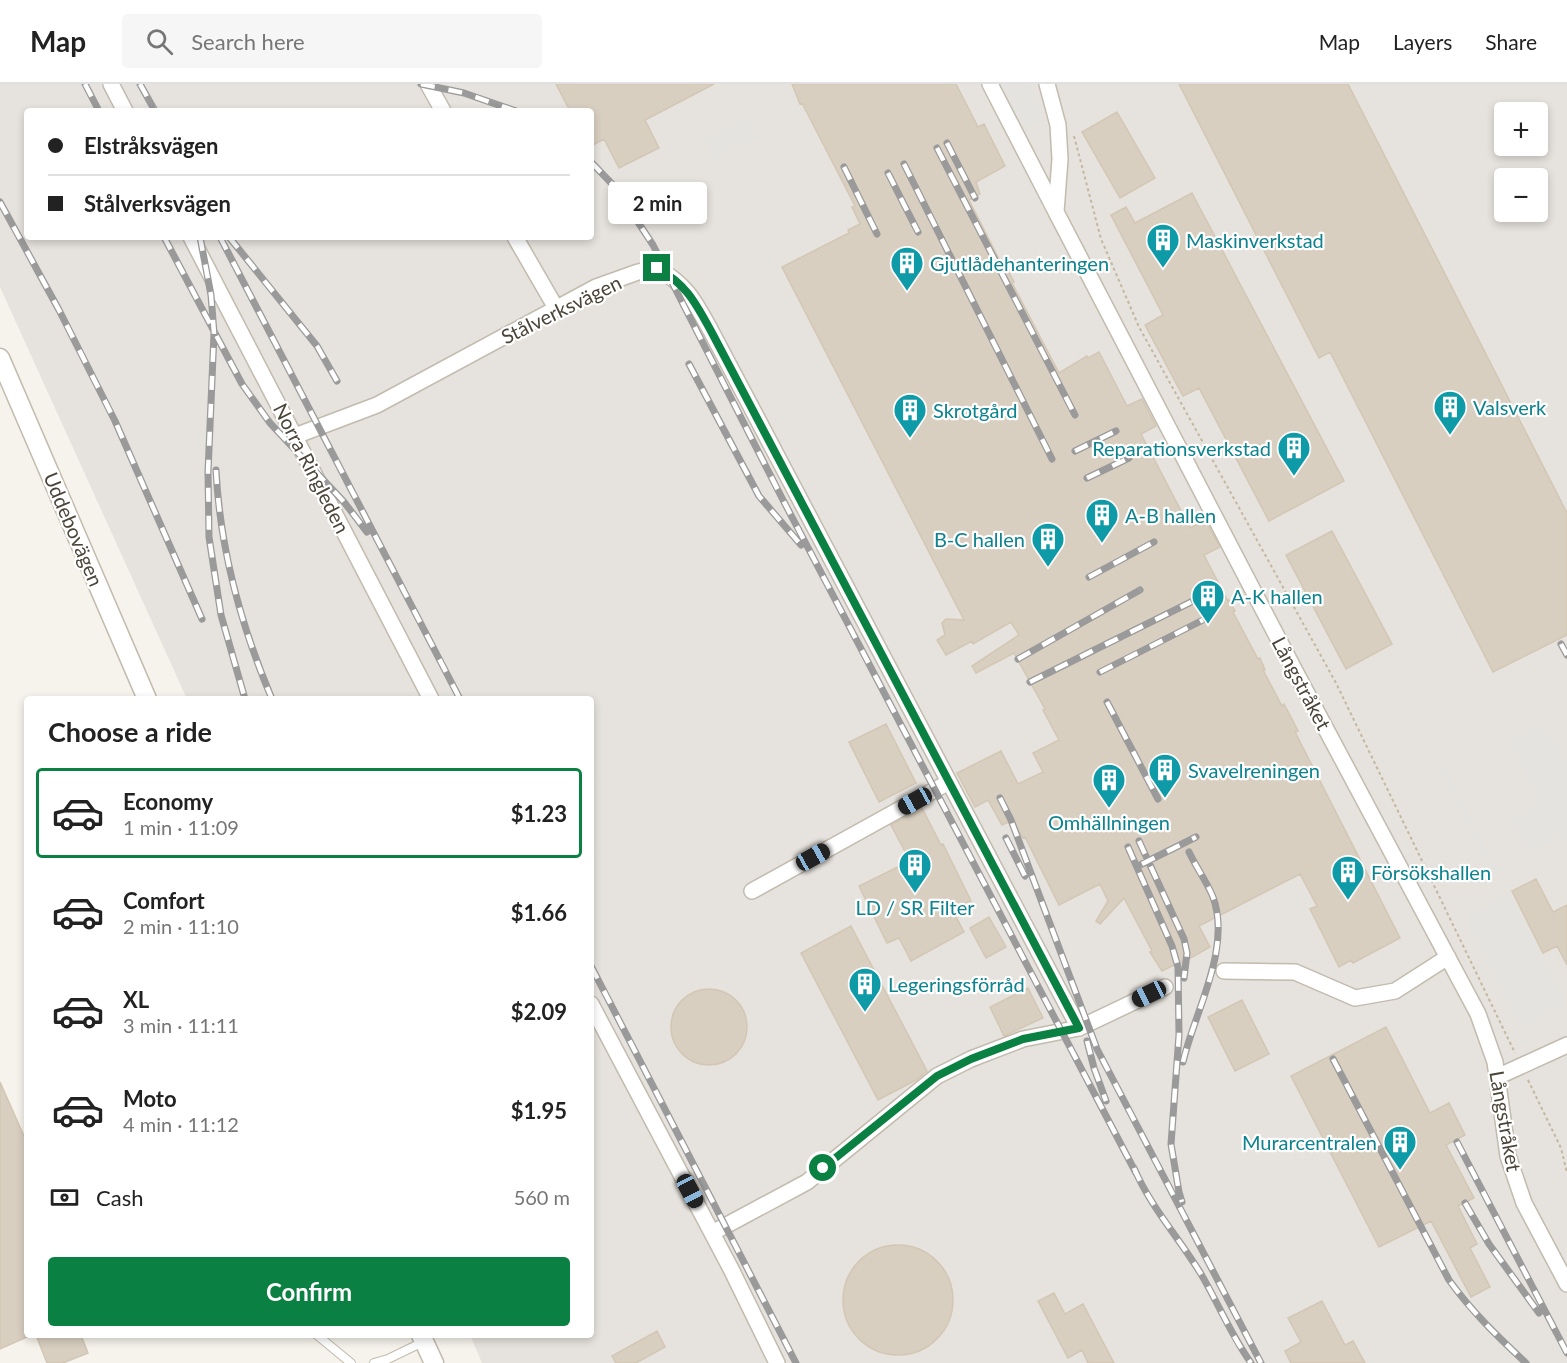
<!DOCTYPE html>
<meta charset="utf-8">
<style>
:root{--surface:#fff;--page:#f6f6f6;--text:#222;--muted:#767676;--line:#e0e0e0;--accent:#0b8043}
body{margin:0;font-family:Lato,sans-serif;background:var(--page);color:var(--text);height:100vh;display:flex;flex-direction:column;font-size:22px;white-space:nowrap}
*{box-sizing:border-box;margin:0}
p{font-size:20px;color:var(--muted)}
.icon{flex:none;width:33px;height:33px;fill:none;stroke:currentColor;stroke-width:2;stroke-linecap:round;stroke-linejoin:round}
.map{position:relative;flex:1;overflow:hidden}
.panel{position:absolute;left:24px;top:612px;width:570px;height:642px;display:flex;flex-direction:column;background:var(--surface);border-radius:6px;box-shadow:0 3px 9px #0003}
.panel>*{flex:none}
.hud{position:absolute;left:24px;top:24px;width:570px;height:132px;border-radius:6px;box-shadow:0 3px 9px #0003;display:grid;align-content:center;height:132px;padding:0 24px;background:var(--surface)}
.tools{position:absolute;left:1494px;top:18px;display:grid;gap:12px}
.tools a{display:grid;place-items:center;width:54px;height:54px;border-radius:6px;background:var(--surface);box-shadow:0 3px 9px #0003;font-size:30px}
.end{position:absolute;width:27px;height:27px;margin:-14px;border:8px solid #0b8043;background:#fff;box-shadow:0 0 0 3px #fff}
.from{border-radius:50%}
.bubble{position:absolute;height:42px;border-radius:6px;background:var(--surface);box-shadow:0 3px 9px #0003;font-size:20px;font-weight:700;line-height:42px;text-align:center}
.car{position:absolute;width:18px;height:36px;margin:-18px -9px;border-radius:8px;box-shadow:0 0 4px 2px #0007;background:linear-gradient(#222 24%,#8ab4d8 0 40%,#222 0 76%,#8ab4d8 0 86%,#222 0)}
.hud b{display:flex;align-items:center;gap:21px;height:57px;font-size:22px}
.hud b+b{border-top:2px solid var(--line)}
.hud i{width:15px;height:15px;background:var(--text)}
ul{padding:0;list-style:none}
li{display:flex;align-items:center;gap:18px;height:90px;margin:0 12px 9px;padding:0 12px;border:3px solid transparent;border-radius:6px}
li div{flex:1}
li b{display:block;font-size:22px}
li em{font-style:normal;font-weight:700}
li.selected{border-color:var(--accent)}
li>.icon{width:54px;height:54px;stroke-width:1.5}
h2{padding:0 24px;font-size:27px;line-height:72px}
.pay{display:flex;align-items:center;gap:15px;height:66px;padding:0 24px;font-size:22px}
.pay p{margin-inline-start:auto}
.cta{display:flex;gap:12px;margin-top:auto;padding:12px 24px}
.cta a{flex:1;height:69px;border-radius:6px;background:var(--accent);color:#fff;font-size:24px;font-weight:700;line-height:69px;text-align:center}
header{display:flex;align-items:center;gap:36px;box-sizing:border-box;height:84px;padding:0 30px;background:var(--surface);border-bottom:2px solid var(--line)}
header strong{font-size:28px}
nav{display:flex;gap:33px;margin-inline-start:auto;font-size:21px}
.search{width:420px;height:54px;background:var(--page);display:flex;align-items:center;gap:15px;box-sizing:border-box;padding:0 21px;border-radius:6px;color:var(--muted);font-size:22px}
.map>svg:first-child{display:block}
.industrial{fill:#e6e2dd;fill-rule:evenodd}
.parking{fill:#e5e3e0}
.building{fill:#d8cfc1;stroke:#d3c7b4;stroke-width:1.5}
.lines{fill:none;stroke-linecap:round;stroke-linejoin:round}
.service-casing{stroke:#c2bbae;stroke-width:10}
.minor-casing{stroke:#c2bbae;stroke-width:18}
.tertiary-casing{stroke:#c2bbae;stroke-width:21}
.path{stroke:#c4b79f;stroke-width:2;stroke-dasharray:3 3;stroke-linecap:butt}
.service{stroke:#fff;stroke-width:8}
.minor{stroke:#fff;stroke-width:15}
.tertiary{stroke:#fff;stroke-width:18}
.rail-casing{stroke:#9a9a9a;stroke-width:7}
.rail{stroke:#fff;stroke-width:4.5;stroke-dasharray:14;stroke-linecap:butt}
.route{stroke:#0b8043;stroke-width:8}
.labels{text-anchor:middle;dominant-baseline:central;stroke-width:4.5;stroke-linejoin:round;paint-order:stroke}
.culture-label{font-size:20px;fill:#0d838f;stroke:#fff;text-anchor:start}
.street-label{font-size:20px;fill:#4b4439;stroke:#fff}
</style>
<header>
<strong>Map</strong>
<div class="search"><svg class="icon" aria-label="search" viewBox="0 0 24 24"><circle cx="10" cy="10" r="6"/><path d="M15 15l6 6"/></svg>Search here</div>
<nav><a>Map</a><a>Layers</a><a>Share</a></nav>
</header>
<div class="map">
<svg width="1567" height="1279" viewBox="0 0 1567 1279">
<rect width="100%" height="100%" fill="#f6f3ec"/>
<path class="industrial" d="M0 0H1567V1279H482L470 1251H591V615H187L0 203ZM27 27H591V153H27ZM1504 28H1538V62H1504ZM1504 94H1538V128H1504Z"/>
<path class="parking" d="M993 0H1029L1046 33 1017 47Z
M748 31 759 53 714 77 703 56Z
M1543 636 1567 682V765L1560 752 1527 769 1509 734 1539 719 1507 655Z
M1445 683 1498 787 1491 790 1438 687Z
M1510 809 1567 920 1520 945 1463 833Z"/>
<path class="building" d="M556 0H714L645 36 659 64 619 84 604 55 591 62V27H570Z
M792 0H956L978 43 984 40 1005 82 976 98 980 110 969 116 1002 181 1004 179 1014 198 1012 199 1059 289 1087 272 1088 274 1099 268 1127 322 1142 315 1156 342 1141 350 1190 444 1205 436 1220 463 1204 471 1228 517 1229 516 1235 527 1233 528 1258 575 1260 574 1265 586H1263L1282 622 1284 620 1292 635 1298 647 1295 648 1400 854 1353 879 1351 876 1339 883 1310 825 1317 822 1300 790 1199 842 1210 863 1175 883 1174 881 1162 887 1150 868 1152 867 1124 814 1100 840 1096 837 1108 817 1100 800 1059 821 1025 753 1023 754 1013 736 1002 741 988 716 975 723 957 689 1001 667 1018 700 1043 688 1033 669 1059 656 1043 626 1045 625 1014 569 976 589 972 582 1019 551 1011 538 973 560 972 557 946 571 937 556 945 551 942 539 946 535 964 536 782 183 849 149 848 146 860 140 852 123 855 122 802 19 800 20Z
M1179 0H1348L1567 429V551L1493 588 1330 268 1319 274Z
M1117 28 1155 94 1120 114 1082 48Z
M1192 109 1344 397 1269 437 1199 304 1183 312 1145 241 1163 231 1111 131 1126 123 1135 139Z
M1332 447 1392 560 1346 585 1286 471Z
M886 640 916 699 879 718 849 658Z
M922 724 941 761 943 760 971 817 953 827 964 848 911 877 899 854 887 859 859 802 910 777 891 741Z
M1536 795 1553 828 1567 821V881L1557 862 1543 869 1512 807Z
M989 833 1006 863 986 874 970 844Z
M851 842 927 987 916 996 878 1016 801 869Z
M1028 904 1043 934 1004 952 990 923Z
M671 943a38 38 0 1 1 76 0a38 38 0 1 1-76 0Z
M1242 916 1269 970 1235 987 1208 933Z
M1386 943 1430 1029 1449 1019 1465 1051 1446 1061 1474 1114 1458 1122 1477 1160 1470 1164 1490 1203 1471 1213 1431 1137 1379 1163 1291 992Z
M0 998 27 1059V1253L0 1265Z
M843 1216a55 55 0 1 1 110 0a55 55 0 1 1-110 0Z
M1054 1209 1065 1230 1083 1220 1114 1279H1088L1082 1266 1068 1274 1038 1217Z
M1322 1217 1345 1261 1353 1257 1365 1279H1291L1285 1267 1301 1258 1288 1234Z
M657 1247 665 1263 636 1279H616L612 1272Z
M36 1251H81L88 1269 63 1279H47Z"/>
<g class="lines">
<g class="service-casing">
<path id="service" d="M317 1251 351 1279
M374 1279 388 1275 423 1258"/>
</g>
<g class="minor-casing">
<path id="minor" d="M111 0 125 27
M428 0 443 27
M990 0 1056 128
M1047 0 1058 41 1060 75 1056 128 1295 587 1478 930 1495 978 1508 1072 1524 1119 1567 1200
M191 153 431 615
M515 153 556 224
M295 352 377 321 596 203 638 188 657 184C687 201 695 218 711 247L1079 944
M752 807 949 698
M1224 887 1295 888 1355 914 1395 907 1448 873
M591 920 731 1185 777 1279
M1497 993 1567 961
M712 1149 807 1098 937 992 971 975 1023 955 1079 944 1165 903"/>
</g>
<g class="tertiary-casing">
<path id="tertiary" d="M0 274 147 615
M421 1251 434 1279"/>
</g>
<path class="path" d="M1074 52 1101 155 1139 243 1336 599 1515 969
M1528 996 1561 1064 1567 1089"/>
<use href="#service" class="service"/>
<use href="#minor" class="minor"/>
<use href="#tertiary" class="tertiary"/>
<g class="rail-casing">
<path id="rail" d="M85 0 99 27
M140 0 155 27
M421 0 464 9 516 27
M947 59 975 114
M937 64 1075 331
M591 78 615 103 653 161 783 416 1136 1089
M904 80 1052 375
M844 83 877 150
M888 89 918 148
M0 118 59 226 115 337 202 535
M164 153 242 300 270 339 344 418 367 448
M200 153 211 211 214 249 208 388 209 453 221 531 245 615
M220 153 460 615
M229 153 317 262 337 297
M689 280 759 412 801 461
M1075 367 1116 347
M216 386C220 465 241 542 272 615
M1087 394 1129 374
M1089 493 1154 458
M1561 560 1567 571
M1018 575 1140 506
M1100 588 1203 536
M1030 598 1191 518
M1107 618 1158 715
M1000 714 1011 736 1097 965 1261 1279
M1006 754 1025 792
M1139 757 1184 855 1187 869 1184 894
M1128 763 1172 862 1178 883 1179 951 1171 1060 1179 1108 1182 1118
M1142 780 1196 753
M591 882 796 1279
M1087 957 1094 984 1106 1017
M1333 975 1449 1196C1472 1228 1498 1253 1526 1279
M1183 978C1194 929 1232 865 1213 813 1207 798 1196 783 1189 768
M1457 1058 1567 1269
M1134 1084C1150 1122 1179 1154 1201 1190 1218 1219 1231 1251 1251 1279
M1465 1119 1489 1160 1539 1229"/>
</g>
<use href="#rail" class="rail"/>
</g>
<g class="lines">
<path class="route" d="M657 184C687 201 695 218 711 247L1079 944 1023 955 971 975 937 992 823 1084"/>
</g>
<defs>
<g id="building-pin" transform="scale(1.725)"><path d="M0 17L-7.5 6A9.5 9.5 0 1 1 7.5 6Z" fill="#0f9aa8" stroke="#fff"/><path d="M-4-6H4V6H1V3H-1V6H-4ZM-2.5-4.3h1.7v1.8h-1.7ZM.8-4.3h1.7v1.8H.8ZM-2.5-1h1.7V.8h-1.7ZM.8-1h1.7V.8H.8Z" fill="#fff"/></g>
</defs>
<g fill-rule="evenodd">
<use href="#building-pin" x="1163" y="156"/>
<use href="#building-pin" x="907" y="179"/>
<use href="#building-pin" x="1450" y="323"/>
<use href="#building-pin" x="910" y="326"/>
<use href="#building-pin" x="1294" y="364"/>
<use href="#building-pin" x="1102" y="431"/>
<use href="#building-pin" x="1048" y="455"/>
<use href="#building-pin" x="1208" y="512"/>
<use href="#building-pin" x="1165" y="686"/>
<use href="#building-pin" x="1109" y="696"/>
<use href="#building-pin" x="915" y="781"/>
<use href="#building-pin" x="1348" y="788"/>
<use href="#building-pin" x="865" y="900"/>
<use href="#building-pin" x="1400" y="1058"/>
</g>
<g class="labels">
<g class="culture-label">
<text x="1186" y="156">Maskinverkstad</text>
<text x="930" y="179">Gjutlådehanteringen</text>
<text x="1473" y="323">Valsverk</text>
<text x="933" y="326">Skrotgård</text>
<text x="1271" y="364" text-anchor="end">Reparationsverkstad</text>
<text x="1125" y="431">A-B hallen</text>
<text x="1025" y="455" text-anchor="end">B-C hallen</text>
<text x="1231" y="512">A-K hallen</text>
<text x="1188" y="686">Svavelreningen</text>
<text x="1109" y="738" text-anchor="middle">Omhällningen</text>
<text x="1371" y="788">Försökshallen</text>
<text x="915" y="823" text-anchor="middle">LD / SR Filter</text>
<text x="888" y="900">Legeringsförråd</text>
<text x="1377" y="1058" text-anchor="end">Murarcentralen</text>
</g>
<g class="street-label">
<text transform="translate(561 225) rotate(-26)">Stålverksvägen</text>
<text transform="translate(312 384) rotate(63)">Norra Ringleden</text>
<text transform="translate(74 445) rotate(67)">Uddebovägen</text>
<text transform="translate(1302 599) rotate(62)">Långstråket</text>
<text transform="translate(1506 1037) rotate(80)">Långstråket</text>
</g>
</g>
</svg>
<div class="tools">
<a>+</a>
<a>−</a>
</div>
<i class="end from" style="left:823px;top:1084px"></i>
<i class="end" style="left:657px;top:184px"></i>
<div class="bubble" style="left:608px;top:98px;width:99px">2 min</div>
<i class="car" style="left:915px;top:717px;rotate:241deg"></i>
<i class="car" style="left:813px;top:773px;rotate:61deg"></i>
<i class="car" style="left:1149px;top:910px;rotate:244deg"></i>
<i class="car" style="left:690px;top:1107px;rotate:152deg"></i>
<div class="hud">
<b><i class="from"></i>Elstråksvägen</b>
<b><i></i>Stålverksvägen</b>
</div>
<section class="panel">
<h2>Choose a ride</h2>
<ul>
<li class="selected"><svg class="icon" aria-label="car" viewBox="0 0 24 24"><path d="M5 17H2v-5l4-1 3-4h7l3 4 3 1v5h-3M9 17h6M6 11h13"/><circle cx="7" cy="17" r="2"/><circle cx="17" cy="17" r="2"/></svg><div><b>Economy</b><p>1 min · 11:09</p></div><em>$1.23</em></li>
<li><svg class="icon" aria-label="car" viewBox="0 0 24 24"><path d="M5 17H2v-5l4-1 3-4h7l3 4 3 1v5h-3M9 17h6M6 11h13"/><circle cx="7" cy="17" r="2"/><circle cx="17" cy="17" r="2"/></svg><div><b>Comfort</b><p>2 min · 11:10</p></div><em>$1.66</em></li>
<li><svg class="icon" aria-label="car" viewBox="0 0 24 24"><path d="M5 17H2v-5l4-1 3-4h7l3 4 3 1v5h-3M9 17h6M6 11h13"/><circle cx="7" cy="17" r="2"/><circle cx="17" cy="17" r="2"/></svg><div><b>XL</b><p>3 min · 11:11</p></div><em>$2.09</em></li>
<li><svg class="icon" aria-label="car" viewBox="0 0 24 24"><path d="M5 17H2v-5l4-1 3-4h7l3 4 3 1v5h-3M9 17h6M6 11h13"/><circle cx="7" cy="17" r="2"/><circle cx="17" cy="17" r="2"/></svg><div><b>Moto</b><p>4 min · 11:12</p></div><em>$1.95</em></li>
</ul>
<div class="pay"><svg class="icon" aria-label="cash" viewBox="0 0 24 24"><path d="M3 7h18v10H3z"/><circle cx="12" cy="12" r="2"/></svg>Cash<p>560 m</p></div>
<div class="cta"><a>Confirm</a></div>
</section>
</div>
